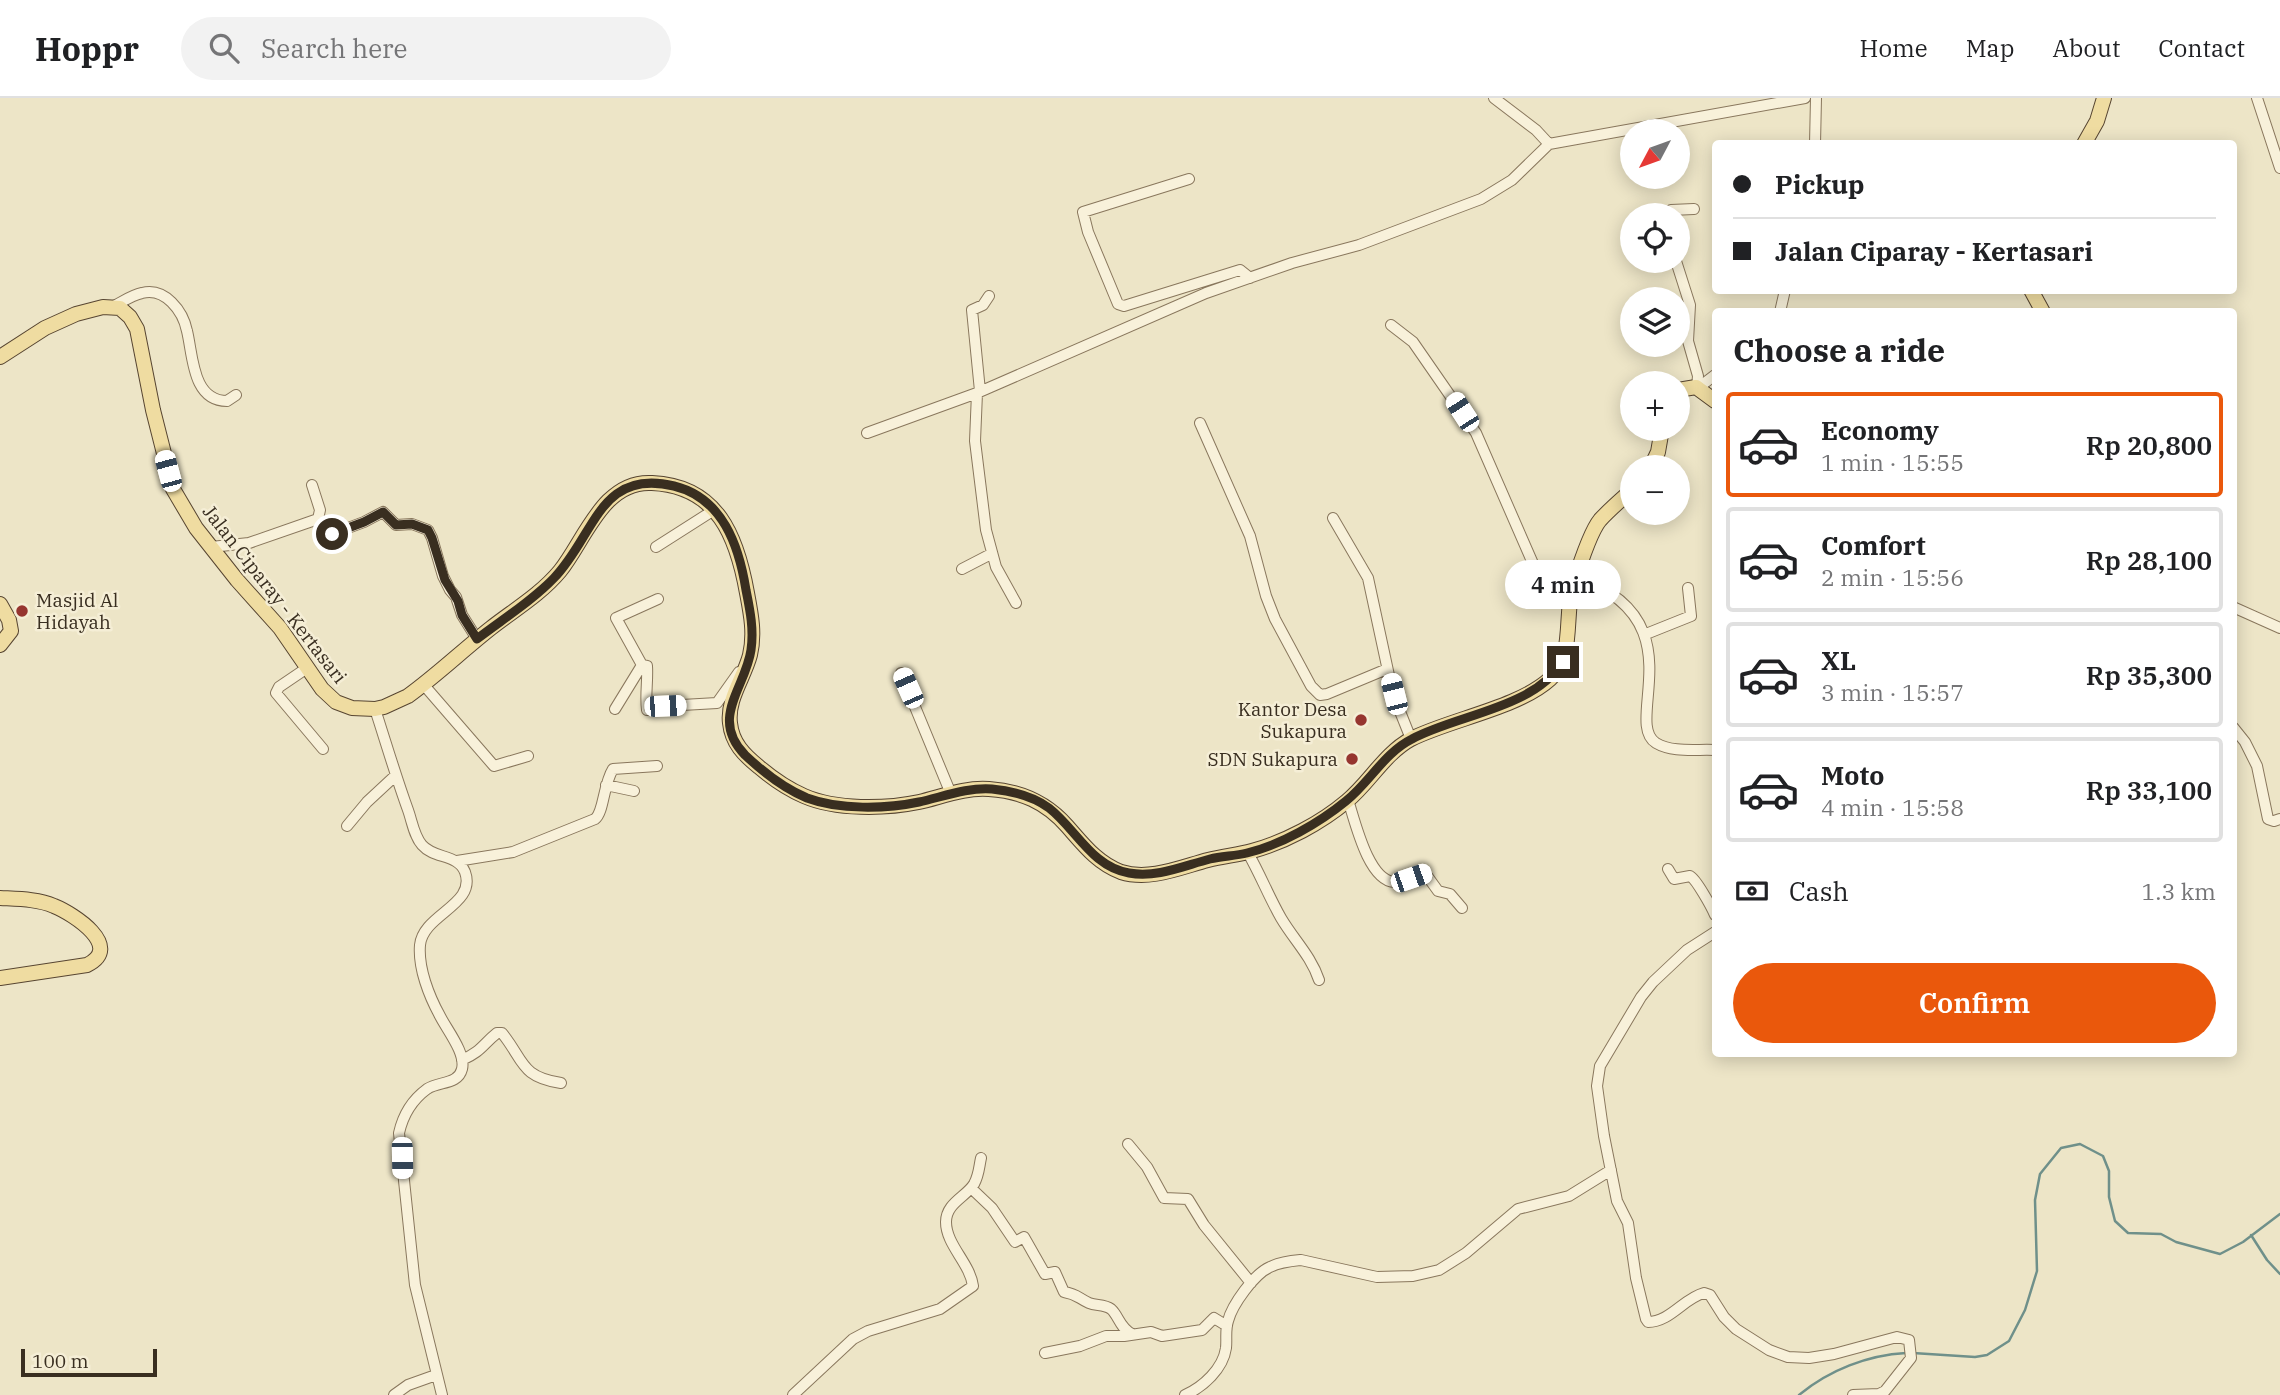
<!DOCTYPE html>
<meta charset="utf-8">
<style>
:root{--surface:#fff;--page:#f2f2f2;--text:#202124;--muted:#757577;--line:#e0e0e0;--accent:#ea580c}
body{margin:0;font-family:"IBM Plex Serif",serif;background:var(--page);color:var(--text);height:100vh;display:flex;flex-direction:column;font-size:26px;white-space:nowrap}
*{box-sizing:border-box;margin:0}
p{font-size:23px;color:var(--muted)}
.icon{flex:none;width:38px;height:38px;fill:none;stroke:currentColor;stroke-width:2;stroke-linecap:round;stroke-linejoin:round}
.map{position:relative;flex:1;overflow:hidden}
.sheet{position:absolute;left:1712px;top:210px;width:525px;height:749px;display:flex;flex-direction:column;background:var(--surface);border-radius:7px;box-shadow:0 4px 18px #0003}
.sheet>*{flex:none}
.guide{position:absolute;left:1712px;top:42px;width:525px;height:154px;border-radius:7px;box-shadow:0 4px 18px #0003;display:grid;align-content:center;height:154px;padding:0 21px;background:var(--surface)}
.needle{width:46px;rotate:229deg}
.fabs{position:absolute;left:1620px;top:21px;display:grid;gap:14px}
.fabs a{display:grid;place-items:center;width:70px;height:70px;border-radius:50%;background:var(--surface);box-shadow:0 4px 18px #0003;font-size:35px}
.scale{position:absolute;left:21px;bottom:18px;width:136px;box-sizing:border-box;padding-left:7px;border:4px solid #392e20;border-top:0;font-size:19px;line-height:24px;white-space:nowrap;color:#392e20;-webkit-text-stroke:5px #f5eed6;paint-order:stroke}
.end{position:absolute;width:32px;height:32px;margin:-16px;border:9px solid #392e20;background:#fff;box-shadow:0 0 0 4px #fff}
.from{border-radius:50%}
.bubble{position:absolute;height:49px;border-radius:24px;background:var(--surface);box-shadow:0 4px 18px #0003;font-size:23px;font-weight:600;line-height:49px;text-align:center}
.car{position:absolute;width:21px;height:42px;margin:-21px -10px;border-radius:9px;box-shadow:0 0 5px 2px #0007;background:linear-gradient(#fff 24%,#345 0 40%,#fff 0 76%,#345 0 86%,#fff 0)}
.guide b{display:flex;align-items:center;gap:24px;height:66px;font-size:26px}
.guide b+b{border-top:2px solid var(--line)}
.guide i{width:18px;height:18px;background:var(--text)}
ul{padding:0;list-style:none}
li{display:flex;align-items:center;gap:21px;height:105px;margin:0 14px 10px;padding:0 7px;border:4px solid var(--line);border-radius:7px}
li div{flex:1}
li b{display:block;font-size:26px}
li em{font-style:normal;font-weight:600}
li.on{border-color:var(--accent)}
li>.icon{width:63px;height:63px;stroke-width:1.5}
h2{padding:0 21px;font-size:32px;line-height:84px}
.pay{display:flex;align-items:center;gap:18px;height:77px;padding:0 21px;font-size:26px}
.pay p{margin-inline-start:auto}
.button{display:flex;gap:14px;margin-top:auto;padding:14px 21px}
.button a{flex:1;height:80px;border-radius:42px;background:var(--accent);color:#fff;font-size:28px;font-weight:600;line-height:80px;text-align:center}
header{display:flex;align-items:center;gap:42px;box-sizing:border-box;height:98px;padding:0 35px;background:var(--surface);border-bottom:2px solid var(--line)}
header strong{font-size:33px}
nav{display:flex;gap:38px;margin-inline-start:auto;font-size:24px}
.search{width:490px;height:63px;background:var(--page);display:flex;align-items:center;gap:18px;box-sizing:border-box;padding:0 24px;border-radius:38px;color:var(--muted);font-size:26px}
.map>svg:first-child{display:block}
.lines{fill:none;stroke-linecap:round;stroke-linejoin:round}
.stream{stroke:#6f908a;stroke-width:2.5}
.minor-casing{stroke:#89775d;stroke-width:12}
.major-casing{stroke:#574531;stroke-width:16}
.minor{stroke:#f8f1da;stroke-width:10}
.major{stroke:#efdca1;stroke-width:14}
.route{stroke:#392e20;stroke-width:9}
.poi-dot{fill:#96352f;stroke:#f5eed6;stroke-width:2.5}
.labels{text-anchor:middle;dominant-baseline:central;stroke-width:5;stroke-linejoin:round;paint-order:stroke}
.street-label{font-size:19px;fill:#392e20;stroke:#f5eed6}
.poi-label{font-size:19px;fill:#392e20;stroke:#f5eed6;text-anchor:end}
</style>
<header>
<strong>Hoppr</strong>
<div class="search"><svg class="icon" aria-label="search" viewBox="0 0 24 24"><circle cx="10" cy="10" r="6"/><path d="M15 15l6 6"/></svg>Search here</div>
<nav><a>Home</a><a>Map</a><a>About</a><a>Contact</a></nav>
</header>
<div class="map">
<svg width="2280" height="1297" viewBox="0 0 2280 1297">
<rect width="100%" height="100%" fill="#ede5c7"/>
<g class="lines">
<path class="stream" d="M2251 1137 2267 1162 2280 1176
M1913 1255 1975 1259 1987 1257 2009 1243 2025 1212 2037 1173 2035 1102 2040 1076 2061 1050 2080 1046 2103 1058 2109 1073V1099L2115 1123 2128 1135 2161 1136 2176 1144 2220 1156 2243 1144 2280 1116
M1799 1297C1829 1272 1868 1257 1906 1255"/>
<g class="minor-casing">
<path id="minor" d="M1494 0 1536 32 1549 46
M2257 0 2280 70
M1815 46 1816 0
M1189 81 1083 114 1088 134 1118 206 1124 208 1240 172 1250 180
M1666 117 1671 112 1694 111
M1676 163 1690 207 1688 243 1698 278 1697 289
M112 209C122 204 132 197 142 195 165 189 183 213 187 233 193 257 192 303 227 303L236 297
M1780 214 1785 192
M1391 227 1413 244 1476 335 1545 493 1570 504
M1698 290 1715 277
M980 293 972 212 983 207 989 198
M1200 325 1250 438 1266 498 1275 521 1311 588 1320 597 1327 596 1387 571
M867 335 977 295
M1333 420 1368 480 1393 596 1411 641
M318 421 332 436 364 424 383 414 396 427 412 426 428 432 432 440 443 478 450 492 456 499 462 517 477 541
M211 449 249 445 318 421 320 412 312 387
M656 449 714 412
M962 471 991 456
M1576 479C1699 521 1622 624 1656 645 1673 655 1696 651 1715 652
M1016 505 996 469 986 432 975 343 977 295 1206 195 1292 165 1359 147 1481 101 1512 82 1549 46 1805 0
M2233 509 2280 530
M1646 536 1691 518 1688 490
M642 567 616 520 658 501
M307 570 279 589 276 595 323 651
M901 575 951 696
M423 586 494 668 528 658
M375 611C386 645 396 679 408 712 412 723 414 738 422 747 434 761 458 756 465 774 477 807 423 816 420 847 418 870 429 898 440 918 447 932 466 955 462 971 458 987 439 983 427 991 412 1002 403 1017 399 1035L415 1187 442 1297
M615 611 642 567 647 568C648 583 645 597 647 612L665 608 717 605 739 574
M2233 629 2245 644 2257 668 2268 721 2274 723 2280 721
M606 687 634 693
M1348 702C1355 723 1368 782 1394 784 1404 785 1416 778 1425 775L1438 793 1450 796 1462 810
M347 728 367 704 395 678
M1248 755C1260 776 1269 799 1281 820 1294 842 1311 858 1319 882
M457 763 513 754 595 721C604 714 603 687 613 671L657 668
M1668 771 1674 781 1690 778C1696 781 1711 808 1715 817
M1715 834 1687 852 1653 884 1641 899 1600 968 1597 988 1604 1038 1617 1103 1628 1125 1636 1180 1646 1221 1648 1224C1670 1224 1684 1200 1704 1195L1710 1197 1724 1219 1736 1231 1769 1252 1788 1259 1809 1260 1834 1256 1897 1239 1909 1242 1911 1260 1885 1293 1879 1296 1853 1297
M462 962C482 953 482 947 497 935H502C524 962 520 979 561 985
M1128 1046 1147 1069 1164 1100 1188 1101 1204 1127 1251 1185
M971 1090 992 1110 1015 1144 1024 1139 1045 1176 1055 1174 1064 1194C1077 1196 1078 1200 1089 1205 1096 1208 1104 1206 1111 1211 1119 1218 1119 1229 1132 1236
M1045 1255 1080 1248 1106 1238H1124L1151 1234 1162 1238 1202 1232 1214 1220 1227 1228
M394 1297 408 1287 436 1277
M793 1297 853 1241 868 1233 940 1211 973 1188C970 1165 946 1147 946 1124 946 1105 966 1099 974 1086 979 1077 979 1069 981 1060
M1185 1297C1203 1289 1223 1271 1226 1250 1227 1241 1225 1232 1228 1223 1232 1207 1254 1176 1270 1169 1280 1164 1291 1163 1301 1162L1377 1179 1413 1178 1439 1172 1466 1155 1518 1111 1569 1098 1611 1072"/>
</g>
<g class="major-casing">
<path id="major" d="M2084 46 2097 23 2104 0
M2031 192 2043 214
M0 259 45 230 76 216 103 209 120 210 130 219 137 231 153 312 173 391 196 430 237 482 280 530 322 591 336 604 352 610 375 611 384 609 408 598C437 577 463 552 491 530 514 512 541 496 560 473 585 442 603 382 652 385 718 388 737 439 747 495 751 516 755 536 750 557 744 580 727 601 730 625 732 645 744 657 759 669 772 680 788 691 804 698 836 712 885 711 919 704 941 699 965 689 989 691 1021 693 1046 704 1067 728 1083 746 1097 765 1121 774 1150 783 1181 769 1208 762 1223 758 1238 757 1252 753 1285 744 1321 725 1347 703 1370 684 1384 656 1411 641 1451 621 1518 610 1550 581 1575 559 1564 517 1573 488 1578 472 1590 434 1600 422 1610 411 1622 401 1633 391
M1678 292 1696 289 1715 303
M1651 369 1658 354 1662 331
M0 506 9 522 11 533 0 547
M0 800C18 801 38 801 54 808 74 816 124 849 87 867L0 880"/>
</g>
<use href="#minor" class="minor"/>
<use href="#major" class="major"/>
</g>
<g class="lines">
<path class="route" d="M332 436 364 424 383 414 396 427 412 426 428 432 432 440 445 482 458 503 462 517 477 541C503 521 532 503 554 480 595 438 599 370 674 388 723 400 739 448 746 492 750 512 754 531 751 552 746 589 709 620 745 657 762 673 785 691 807 700 839 712 886 711 919 704 942 699 968 689 992 691 1012 693 1033 698 1049 710 1076 731 1092 769 1129 775 1157 780 1183 768 1210 761 1222 758 1235 758 1247 755 1281 747 1319 725 1346 703 1370 684 1384 655 1412 641 1459 616 1532 611 1563 564"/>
</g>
<g class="poi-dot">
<circle cx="22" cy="513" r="7"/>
<circle cx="1361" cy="622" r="7"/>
<circle cx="1352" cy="661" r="7"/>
</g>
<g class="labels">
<g class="street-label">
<text transform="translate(275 496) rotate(52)">Jalan Ciparay - Kertasari</text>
</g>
<g class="poi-label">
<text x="36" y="502" text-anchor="start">Masjid Al<tspan x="36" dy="22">Hidayah</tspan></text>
<text x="1347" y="611">Kantor Desa<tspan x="1347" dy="22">Sukapura</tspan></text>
<text x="1338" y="661">SDN Sukapura</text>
</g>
</g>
</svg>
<div class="fabs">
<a><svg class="needle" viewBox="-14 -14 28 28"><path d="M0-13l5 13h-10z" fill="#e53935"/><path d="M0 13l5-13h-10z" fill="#757577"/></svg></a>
<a><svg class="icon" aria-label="locate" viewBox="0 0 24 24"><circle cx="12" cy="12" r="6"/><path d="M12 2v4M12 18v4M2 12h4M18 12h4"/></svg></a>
<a><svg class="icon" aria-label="layers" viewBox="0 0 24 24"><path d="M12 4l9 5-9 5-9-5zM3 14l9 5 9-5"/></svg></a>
<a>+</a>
<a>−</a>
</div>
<div class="scale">100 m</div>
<i class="end from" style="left:332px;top:436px"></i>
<i class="end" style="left:1563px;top:564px"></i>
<div class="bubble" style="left:1505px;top:462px;width:116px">4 min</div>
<i class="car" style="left:1462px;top:314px;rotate:327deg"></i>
<i class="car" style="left:168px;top:373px;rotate:345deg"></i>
<i class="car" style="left:908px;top:590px;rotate:336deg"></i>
<i class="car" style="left:1394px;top:596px;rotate:346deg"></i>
<i class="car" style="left:665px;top:608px;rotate:88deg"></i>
<i class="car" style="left:1411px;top:780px;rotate:71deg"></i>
<i class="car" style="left:402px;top:1060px;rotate:179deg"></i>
<div class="guide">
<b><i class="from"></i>Pickup</b>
<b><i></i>Jalan Ciparay - Kertasari</b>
</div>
<section class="sheet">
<h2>Choose a ride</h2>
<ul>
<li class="on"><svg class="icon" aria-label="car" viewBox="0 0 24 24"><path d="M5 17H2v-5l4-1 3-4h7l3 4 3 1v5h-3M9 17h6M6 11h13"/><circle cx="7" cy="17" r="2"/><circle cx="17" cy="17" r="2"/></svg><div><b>Economy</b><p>1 min · 15:55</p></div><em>Rp 20,800</em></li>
<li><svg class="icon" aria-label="car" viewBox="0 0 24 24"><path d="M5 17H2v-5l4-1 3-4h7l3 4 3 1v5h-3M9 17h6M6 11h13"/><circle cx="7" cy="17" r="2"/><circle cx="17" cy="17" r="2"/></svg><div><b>Comfort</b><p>2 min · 15:56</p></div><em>Rp 28,100</em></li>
<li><svg class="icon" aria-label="car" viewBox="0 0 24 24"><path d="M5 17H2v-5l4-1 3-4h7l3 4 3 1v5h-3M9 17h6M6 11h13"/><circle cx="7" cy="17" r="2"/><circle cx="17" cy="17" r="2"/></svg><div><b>XL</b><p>3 min · 15:57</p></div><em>Rp 35,300</em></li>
<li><svg class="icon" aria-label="car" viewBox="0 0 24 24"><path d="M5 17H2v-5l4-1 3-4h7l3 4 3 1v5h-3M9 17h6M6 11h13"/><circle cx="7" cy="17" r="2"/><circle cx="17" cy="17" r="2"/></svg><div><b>Moto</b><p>4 min · 15:58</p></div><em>Rp 33,100</em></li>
</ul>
<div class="pay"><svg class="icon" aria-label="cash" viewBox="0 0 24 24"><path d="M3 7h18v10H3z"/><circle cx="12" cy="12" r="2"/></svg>Cash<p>1.3 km</p></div>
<div class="button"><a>Confirm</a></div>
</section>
</div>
